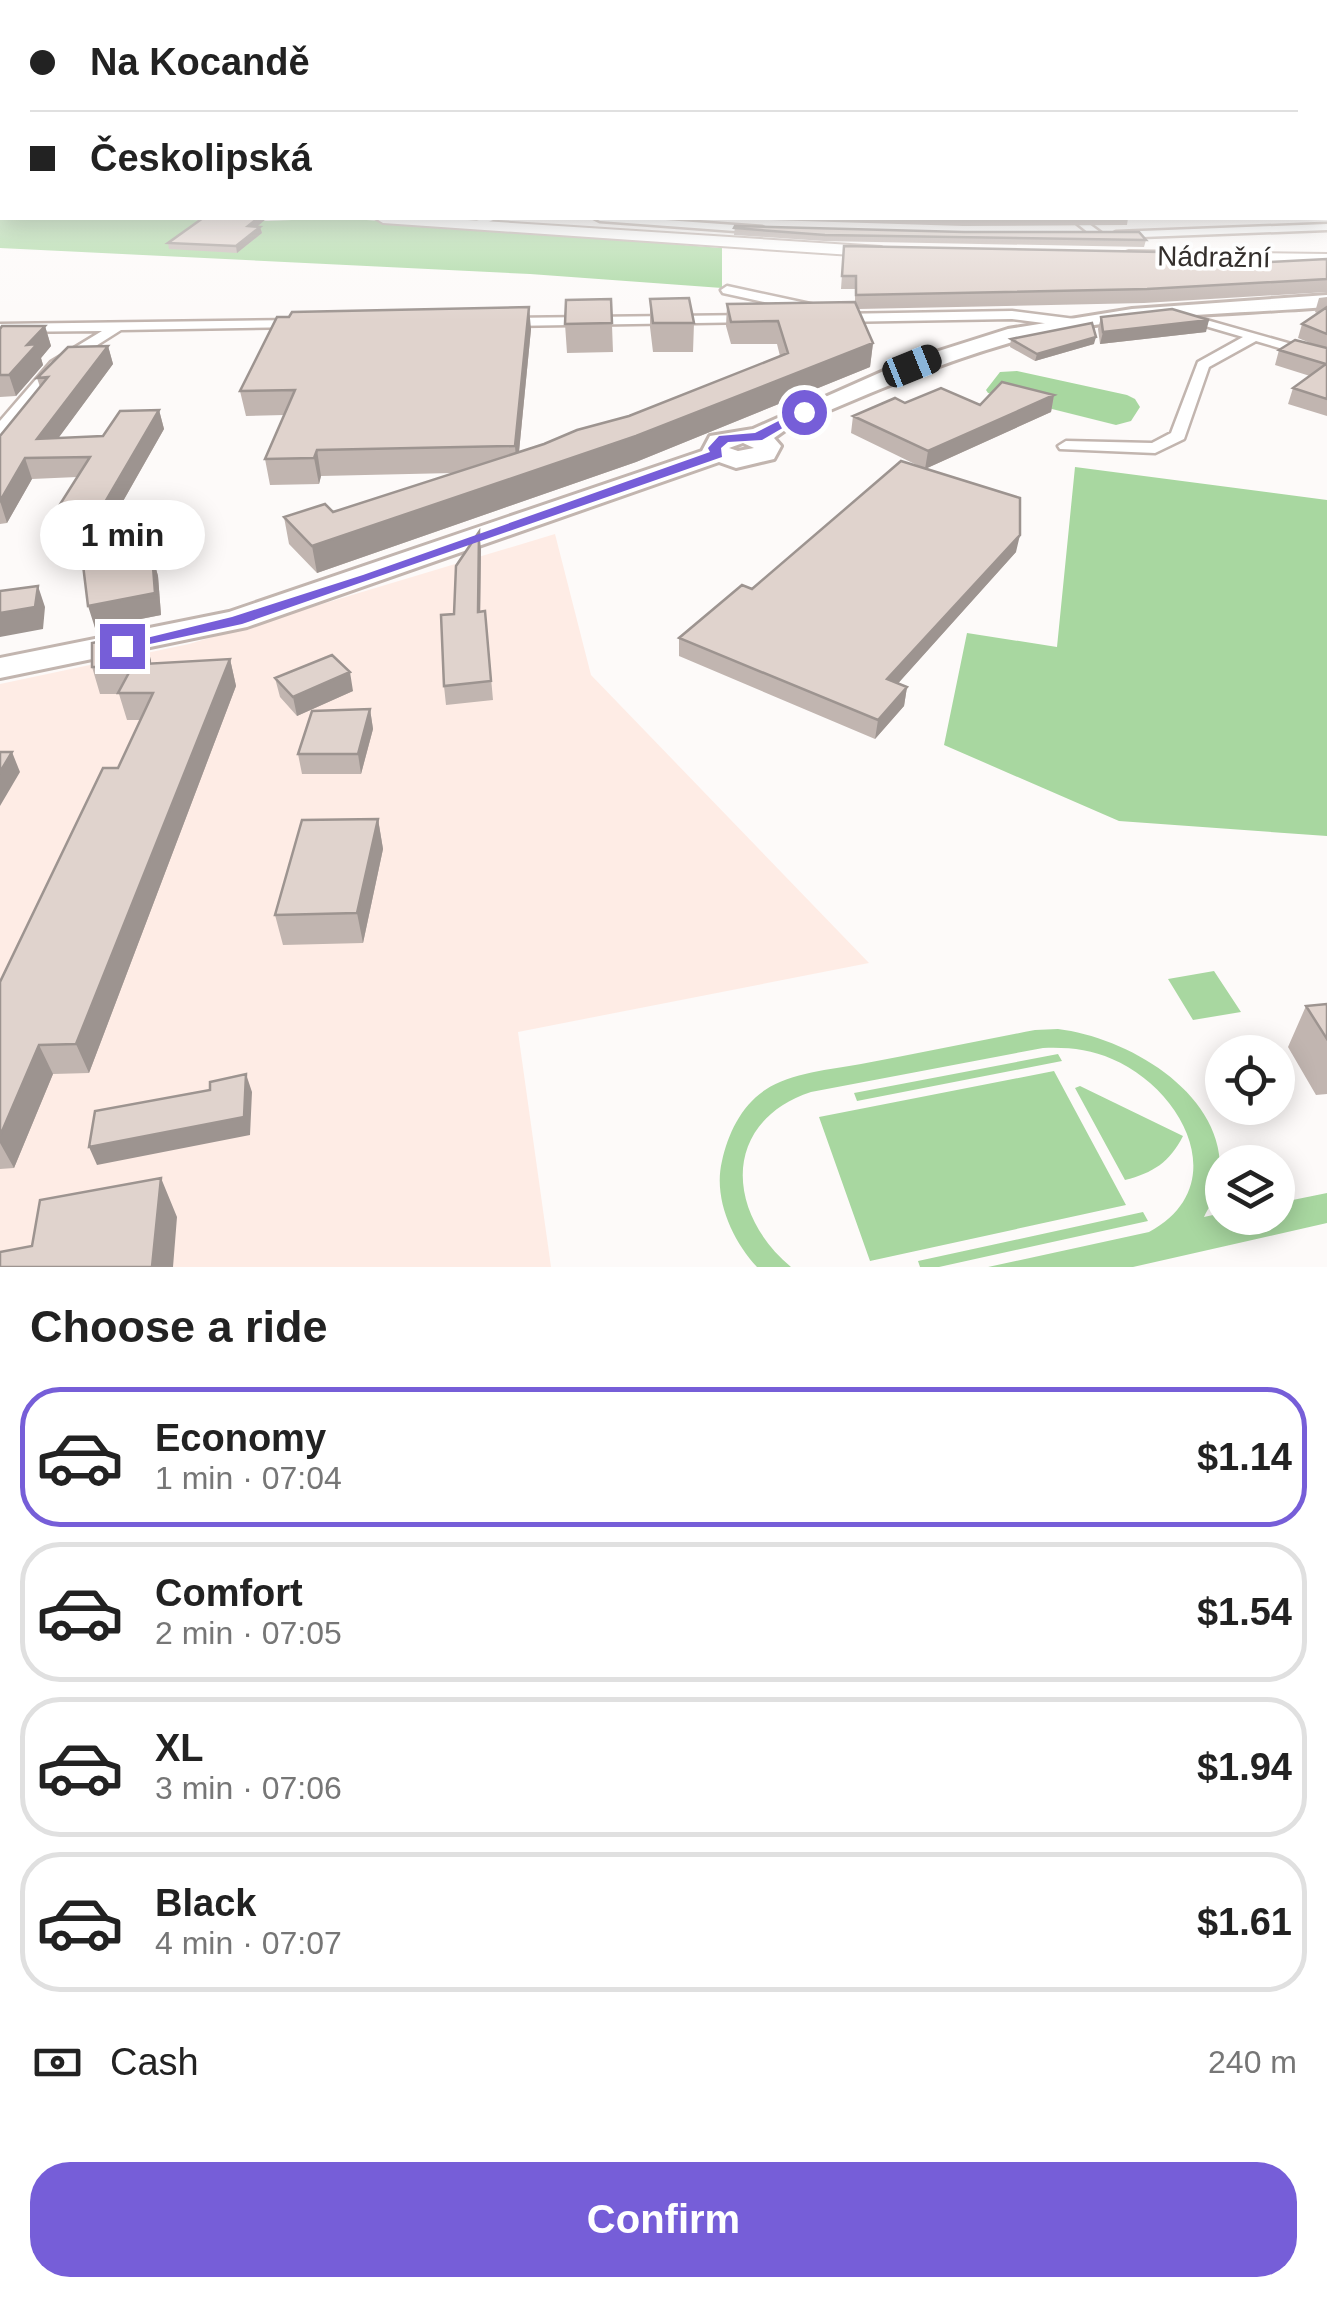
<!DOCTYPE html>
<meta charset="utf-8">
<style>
:root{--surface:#fff;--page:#f2f2f2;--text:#222;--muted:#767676;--line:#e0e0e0;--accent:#765ed8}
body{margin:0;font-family:Helvetica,sans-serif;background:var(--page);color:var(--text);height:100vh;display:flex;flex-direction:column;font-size:38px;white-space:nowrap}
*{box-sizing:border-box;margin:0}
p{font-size:32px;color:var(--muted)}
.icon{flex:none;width:55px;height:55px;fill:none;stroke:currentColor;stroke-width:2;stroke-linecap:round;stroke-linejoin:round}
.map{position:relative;height:1267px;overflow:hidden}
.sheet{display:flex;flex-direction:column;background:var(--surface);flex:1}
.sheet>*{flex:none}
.top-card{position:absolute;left:0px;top:0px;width:1328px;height:220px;box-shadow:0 5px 25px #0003;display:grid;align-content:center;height:220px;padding:0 30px;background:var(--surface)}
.controls{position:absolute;left:1205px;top:1035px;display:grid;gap:20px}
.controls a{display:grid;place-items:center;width:90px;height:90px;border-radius:50%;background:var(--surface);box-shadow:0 5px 25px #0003;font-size:50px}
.end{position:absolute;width:45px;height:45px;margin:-22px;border:12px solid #765ed8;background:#fff;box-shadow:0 0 0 5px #fff}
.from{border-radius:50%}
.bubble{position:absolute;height:70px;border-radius:35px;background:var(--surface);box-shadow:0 5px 25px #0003;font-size:32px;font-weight:600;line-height:70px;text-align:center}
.car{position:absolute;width:30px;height:60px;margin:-30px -15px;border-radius:12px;box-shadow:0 0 8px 2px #0007;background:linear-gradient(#222 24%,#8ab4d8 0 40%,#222 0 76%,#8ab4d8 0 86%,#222 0)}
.top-card b{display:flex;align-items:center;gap:35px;height:95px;font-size:38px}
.top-card b+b{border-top:2px solid var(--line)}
.top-card i{width:25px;height:25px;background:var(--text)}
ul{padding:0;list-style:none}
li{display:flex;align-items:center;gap:30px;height:140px;margin:0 20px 15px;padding:0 10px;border:5px solid var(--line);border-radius:40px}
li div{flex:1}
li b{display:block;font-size:38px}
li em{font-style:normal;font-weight:600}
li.current{border-color:var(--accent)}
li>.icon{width:90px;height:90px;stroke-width:1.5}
h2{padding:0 30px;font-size:45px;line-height:120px}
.pay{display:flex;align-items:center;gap:25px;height:110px;padding:0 30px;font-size:38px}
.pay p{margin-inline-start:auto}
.cta{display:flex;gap:20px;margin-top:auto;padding:20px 30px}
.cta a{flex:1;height:115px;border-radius:40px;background:var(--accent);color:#fff;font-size:40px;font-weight:600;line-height:115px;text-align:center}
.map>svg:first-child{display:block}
.built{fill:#feece5}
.green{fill:#a8d7a0}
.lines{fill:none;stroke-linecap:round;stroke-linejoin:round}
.minor-casing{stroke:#c2b5af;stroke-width:5}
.secondary-casing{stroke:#c2b5af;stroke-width:4}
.primary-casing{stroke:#c2b5af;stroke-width:6}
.minor{fill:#fff;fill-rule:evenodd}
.secondary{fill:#fff;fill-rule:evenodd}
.primary{fill:#fff;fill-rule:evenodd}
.wall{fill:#c1b5b0}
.shaded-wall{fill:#9d9490}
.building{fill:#e0d3cd;stroke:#9d9490;stroke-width:2.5}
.route{fill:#765ed8}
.labels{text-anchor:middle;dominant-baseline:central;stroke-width:8;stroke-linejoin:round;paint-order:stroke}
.far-street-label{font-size:28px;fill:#342f2c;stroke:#fff}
</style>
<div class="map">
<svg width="1327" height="1267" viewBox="0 0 1327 1267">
<rect width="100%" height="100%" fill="#fdfaf9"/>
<path class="built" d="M555 534 591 675 869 963 518 1032 551 1267H0V684L189 644Z"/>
<path class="green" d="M0 202 2 218 268 221 341 218 722 248V288L530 274 0 248Z
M1017 371 1127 395 1135 399 1140 407 1131 421 1116 425 988 393 986 390 1000 372Z
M1075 467 1327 500V836L1119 821 944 745 967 633 1057 647Z
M1214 971 1241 1012 1193 1020 1168 979Z
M1058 1029C1132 1038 1237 1100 1218 1189 1216 1198 1208 1208 1204 1217L1222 1213V1218H1278V1203L1327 1193V1223L1133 1267H988L1149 1232C1234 1186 1183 1089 1112 1059 1090 1049 1067 1047 1043 1048L811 1092C721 1122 726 1213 791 1267H757C732 1240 713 1198 722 1161 728 1134 741 1106 765 1090 792 1072 830 1070 861 1064 919 1053 977 1041 1035 1030Z
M1058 1054 1062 1061 857 1101 854 1093Z
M1054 1071 1126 1205 870 1261 819 1117Z
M1080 1086 1183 1136C1170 1162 1153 1173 1125 1180L1075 1088Z
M1143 1212 1148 1221 939 1267H920L918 1261Z"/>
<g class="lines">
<g class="minor-casing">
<path id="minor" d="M483 218H498L476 227 470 224Z
M594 218H638L762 227 768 230 762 233 600 221Z
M1070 218H1081L1104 235 1094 237Z
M1327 224V230L1116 238 1110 235 1116 232Z
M727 286 815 305 822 309 815 313 723 293 721 290Z
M1012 311 1075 319 1082 323 1075 327 1012 319 837 322 830 318 837 314Z
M1178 312 1327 354V362L1256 341 1209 367 1184 439 1155 453 1060 449 1058 446 1066 441 1152 443 1171 433 1198 362 1243 337 1178 318Z
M753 315 760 319 758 322 507 326 500 322 507 318Z
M298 320 303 321V327L121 330 61 368 6 434 0 436V421L51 362 102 331 0 332V324Z"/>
</g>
<g class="secondary-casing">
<path id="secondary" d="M0 195H2V204H0Z
M375 218H437L881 247 889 252 881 257 383 223Z
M1129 251 1327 254V264L1123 259V253Z"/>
</g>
<g class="primary-casing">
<path id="primary" d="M1327 295V307C1222 315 1110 314 1009 343 932 365 861 397 788 428L774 438 781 446 774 459 736 468 719 462 247 627 0 678V658L229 612 702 451 710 436 753 429 904 362 1008 329 1132 309ZM743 443 754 448 738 451 729 448Z"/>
</g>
<use href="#minor" class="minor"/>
<use href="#secondary" class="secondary"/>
<use href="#primary" class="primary"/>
</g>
<path class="wall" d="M267 218 256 227H260L262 233 237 253 169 249 168 243Z
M735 218H1128L1127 225 963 226 735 219Z
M735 226 1146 240 1144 247 824 241 734 235Z
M844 246 1174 267 1327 259V292L1144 303 858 309 873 343 870 367 636 462 317 573 289 544 284 517 333 512 453 473 321 476 319 484 270 485 265 459 284 415 246 416 240 391 531 329 519 452 629 416 780 356 777 344H731L726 326 727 304 855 303V289H841Z
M1327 297V416L1288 404 1293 388 1310 376 1275 365 1279 350 1315 345 1298 338 1302 324 1317 313 1315 312 1319 298Z
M611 299 613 352 567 353 565 324Z
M650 299 694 323 693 352H653L650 327Z
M1101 317 1206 332 1100 344 1098 329Z
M45 326 51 346 41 358 43 365 16 396 0 397V329Z
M1011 339 1094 344 1035 361 1010 347Z
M108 346 113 364 58 438 103 436 159 410 164 429 122 503 162 523 149 549 150 555 152 554 158 576 161 615 95 628 83 548 52 549 45 528 77 477 32 479 7 523 0 524V436L40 387 37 378Z
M1054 395 1051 412 925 469 1016 552 898 683 907 687 904 706 875 739 679 656V638L925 469 851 433 853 416 905 403 980 405Z
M481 549 480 612 485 611 493 700 446 705 444 686 454 614Z
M143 633 151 663 230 659 236 686 89 1073 53 1074 14 1168 0 1169V982L118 768 141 720H127L119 694H100L92 667Z
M275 678 353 691 297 716 280 697Z
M370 709 373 729 361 774H302L298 754Z
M378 819 383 849 363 943 283 945 275 915Z
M1306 1006 1327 1039V1094L1316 1095 1288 1047Z"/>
<path class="shaded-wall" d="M258 218H267L250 233 248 226Z
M260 227 262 233 237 253 236 246Z
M529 307 531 329 517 472 515 446Z
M1209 320 1206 332 1100 344 1103 332Z
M45 326 51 346 41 358 43 365 16 396 9 375 27 345Z
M1096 337 1094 344 1035 361 1037 354Z
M873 343 870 367 636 462 317 573 312 546Z
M108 346 113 364 43 459 37 439Z
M1054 395 1051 412 925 469 928 451Z
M159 410 164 429 110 524 104 504Z
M317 450 321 476 319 484 314 458Z
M25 458 32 479 7 523 0 501Z
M157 502 162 523 149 549 151 577 145 555 144 528Z
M479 532 481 549 480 630 478 612Z
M1020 535 1016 552 885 698 887 679Z
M152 554 158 576 161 615 95 628 88 606Z
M38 586 45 607 43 629 0 637V613Z
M143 633 151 660 152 691 144 664Z
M230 659 236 686 89 1073 76 1044Z
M350 672 353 691 297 716 293 697Z
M907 687 904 706 875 739 878 720Z
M370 709 373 729 361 774 358 754Z
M12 752 20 772 0 806V772Z
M378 819 383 849 363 943 357 913Z
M39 1045 53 1074 14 1168 0 1143V1136Z
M246 1074 252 1092 250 1135 97 1165 89 1147Z
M161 1178 177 1217 173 1267H152Z"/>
<path class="building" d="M203 218H258L248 226 260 227 236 246 168 243Z
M735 226 964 232H1139L1146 240 825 235 734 228Z
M844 246 1161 252 1174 267 1327 259V279L1147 289 856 295V276H842Z
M689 298 694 323H653L650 299Z
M611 299 612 323 565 324 566 300Z
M855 302 873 343 636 436 312 546 284 517 325 504 333 512 544 444 577 430 629 416 788 353 778 321 731 322 727 304Z
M529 307 515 446 317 450 314 458 265 459 295 390 240 391 277 317H289L292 312Z
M1327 307V334L1302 324Z
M1172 309 1209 320 1103 332 1101 317Z
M1092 323 1096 337 1037 354 1011 339Z
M2 326H45L27 345 37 344 9 375H0V329Z
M1295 340 1327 348V399L1293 388 1326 364 1279 350Z
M108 346 37 439 103 436 120 411 159 410 104 504 157 502 144 528 145 555 152 554 155 593 88 606 83 565 86 531H78L80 527 45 528 90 457 25 458 0 501V436L48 377 37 378 68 347Z
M1002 382 1054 395 928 451 853 416 895 398 905 403 941 388 980 405Z
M901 461 1020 498V535L887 679 907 687 878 720 679 638 742 585 752 589Z
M479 532 478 612 485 611 491 681 444 686 441 615 454 614 456 566Z
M38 586 35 607 0 613V591Z
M143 633 144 664 230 659 76 1044 39 1045 0 1136V982L103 768H118L153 693H118L132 667H92V643Z
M332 655 350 672 293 697 275 678Z
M370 709 358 754H298L312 711Z
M0 752H12L0 772Z
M378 819 357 913 275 915 302 820Z
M1327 1004V1039L1306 1006Z
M246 1074 244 1117 89 1147 95 1111 210 1090V1082Z
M161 1178 152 1267H0V1252L32 1246 40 1200Z"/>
<linearGradient id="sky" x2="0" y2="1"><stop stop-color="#7cb4e6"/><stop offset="0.45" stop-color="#fefdfc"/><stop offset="1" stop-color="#fefdfc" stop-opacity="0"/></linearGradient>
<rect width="1327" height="321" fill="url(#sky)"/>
<path class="route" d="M800 410 810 412 762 440 728 442 721 448 722 457 242 624 122 650 114 646 232 617 363 575 710 452 708 448 719 436 755 433Z"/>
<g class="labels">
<g class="far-street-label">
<text transform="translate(1214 257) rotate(1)">Nádražní</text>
</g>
</g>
</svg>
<div class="controls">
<a><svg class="icon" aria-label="locate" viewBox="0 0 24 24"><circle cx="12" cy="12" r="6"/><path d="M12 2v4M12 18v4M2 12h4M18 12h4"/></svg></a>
<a><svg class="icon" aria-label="layers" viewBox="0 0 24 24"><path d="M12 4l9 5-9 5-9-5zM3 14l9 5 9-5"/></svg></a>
</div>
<i class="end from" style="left:804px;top:412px"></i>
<i class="end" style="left:122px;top:646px"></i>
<div class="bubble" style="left:40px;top:500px;width:165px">1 min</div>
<i class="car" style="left:912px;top:366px;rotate:68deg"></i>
<div class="top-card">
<b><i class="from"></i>Na Kocandě</b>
<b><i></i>Českolipská</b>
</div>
</div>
<section class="sheet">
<h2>Choose a ride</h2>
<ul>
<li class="current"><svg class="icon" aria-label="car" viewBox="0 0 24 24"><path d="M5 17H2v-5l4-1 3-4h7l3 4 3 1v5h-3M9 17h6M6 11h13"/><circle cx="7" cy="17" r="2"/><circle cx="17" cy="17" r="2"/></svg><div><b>Economy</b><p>1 min · 07:04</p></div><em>$1.14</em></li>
<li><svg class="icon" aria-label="car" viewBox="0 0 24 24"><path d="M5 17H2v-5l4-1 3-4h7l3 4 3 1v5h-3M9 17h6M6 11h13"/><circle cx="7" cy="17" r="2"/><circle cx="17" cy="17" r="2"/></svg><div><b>Comfort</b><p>2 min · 07:05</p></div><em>$1.54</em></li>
<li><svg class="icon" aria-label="car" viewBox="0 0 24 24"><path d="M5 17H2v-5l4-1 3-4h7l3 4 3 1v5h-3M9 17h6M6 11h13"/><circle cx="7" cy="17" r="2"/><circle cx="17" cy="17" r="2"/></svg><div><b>XL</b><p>3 min · 07:06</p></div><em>$1.94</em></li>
<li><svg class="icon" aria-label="car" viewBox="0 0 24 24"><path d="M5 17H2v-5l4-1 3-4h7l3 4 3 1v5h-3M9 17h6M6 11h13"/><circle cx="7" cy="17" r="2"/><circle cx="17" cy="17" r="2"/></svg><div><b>Black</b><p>4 min · 07:07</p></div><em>$1.61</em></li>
</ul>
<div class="pay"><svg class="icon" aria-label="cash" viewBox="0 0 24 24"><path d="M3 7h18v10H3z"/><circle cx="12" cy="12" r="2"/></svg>Cash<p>240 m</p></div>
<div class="cta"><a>Confirm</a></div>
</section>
